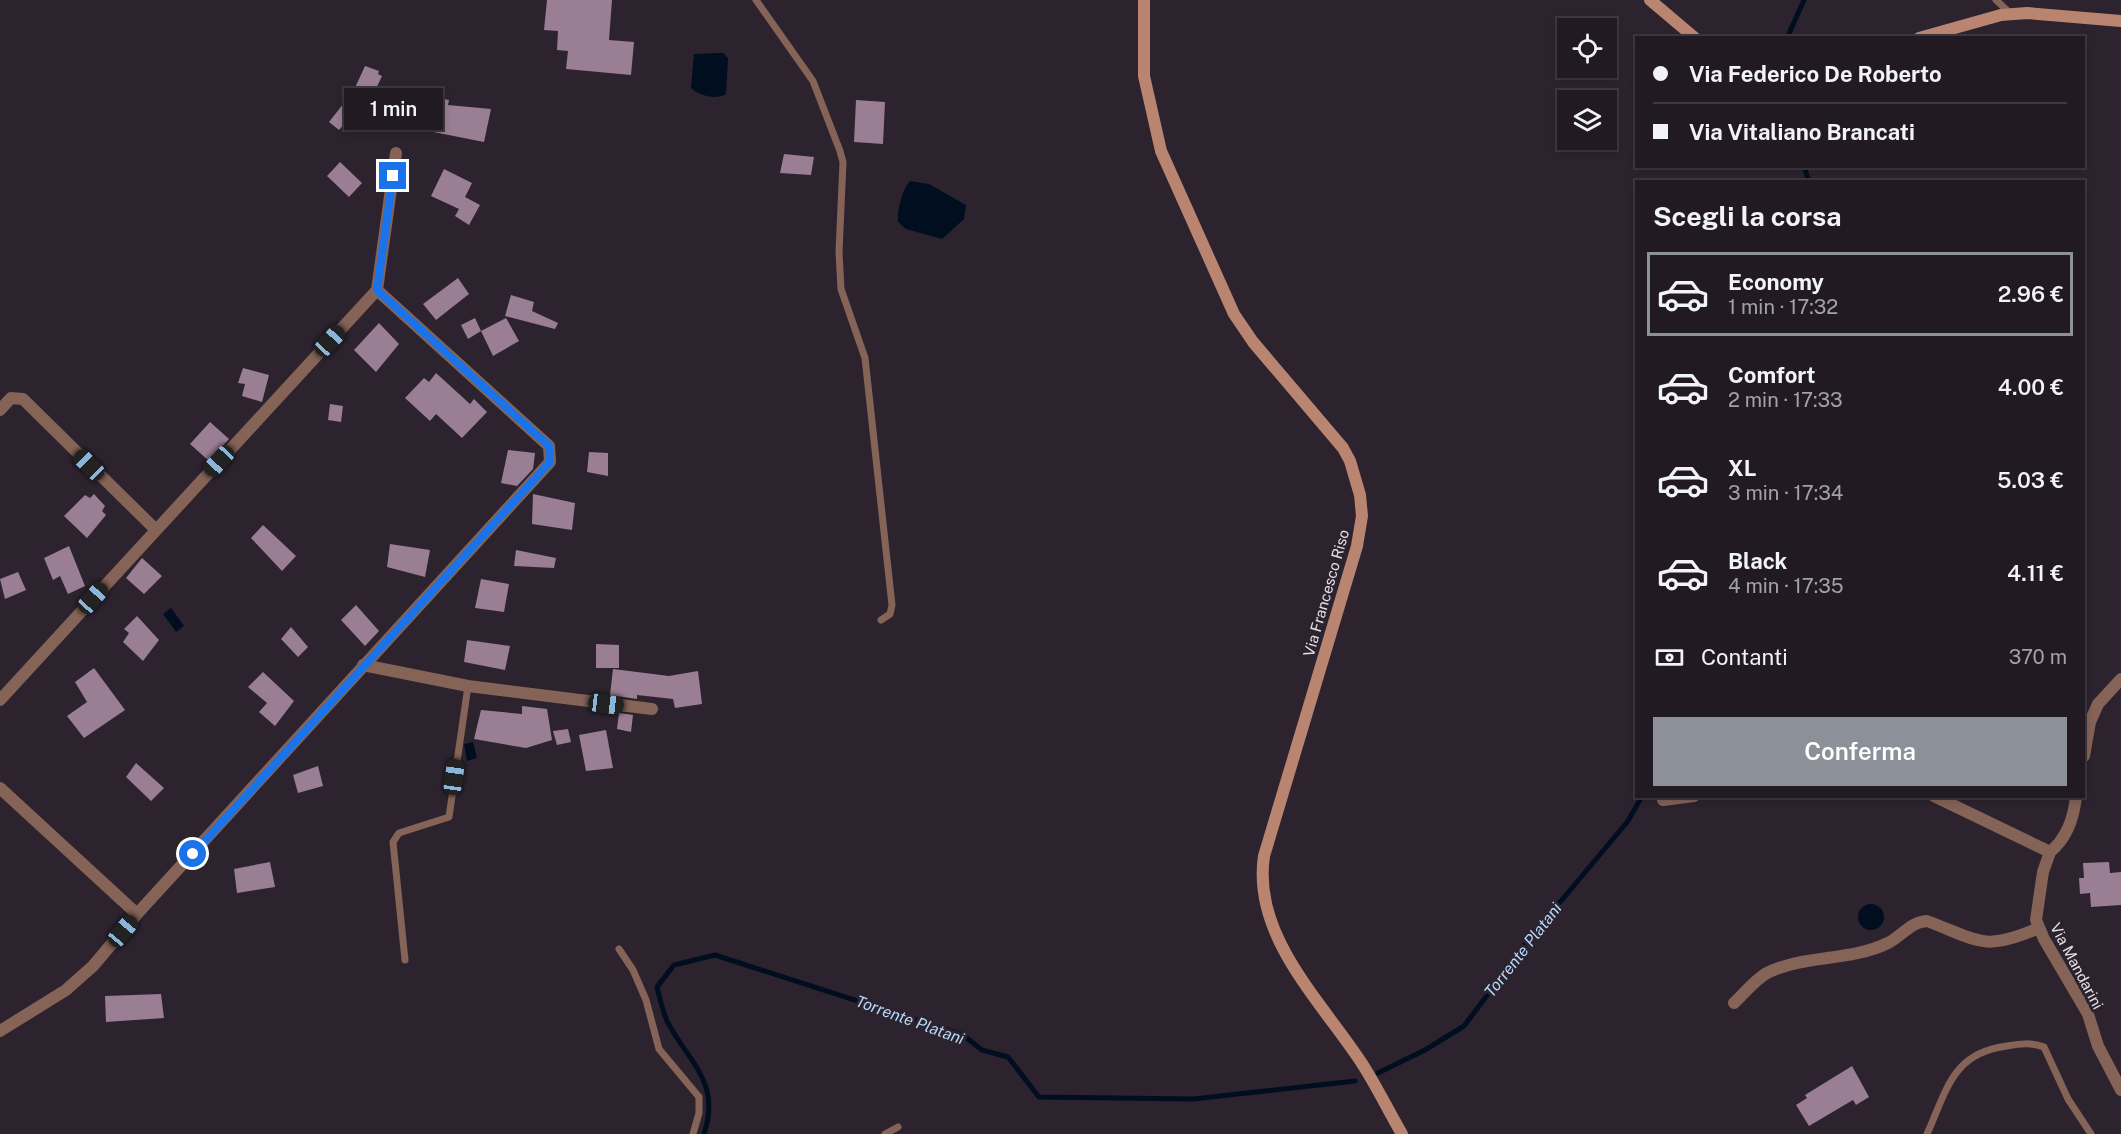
<!DOCTYPE html>
<html lang="it">
<meta charset="utf-8">
<style>
:root{--surface:#211a23;--page:#29232b;--text:#f1f3f6;--muted:#a2a1a6;--line:#3e3841;--accent:#8c9099}
body{margin:0;font-family:"Public Sans",sans-serif;background:var(--page);color:var(--text);height:100vh;display:flex;flex-direction:column;font-size:22px;white-space:nowrap}
*{box-sizing:border-box;margin:0}
p{font-size:20px;color:var(--muted)}
.icon{flex:none;width:33px;height:33px;fill:none;stroke:currentColor;stroke-width:2;stroke-linecap:round;stroke-linejoin:round}
.map{position:relative;flex:1;overflow:hidden}
.drawer{position:absolute;left:1635px;top:180px;width:450px;height:618px;display:flex;flex-direction:column;background:var(--surface);border-radius:0px;box-shadow:0 3px 9px #0003,0 0 0 2px var(--line)}
.drawer>*{flex:none}
.banner{position:absolute;left:1635px;top:36px;width:450px;height:132px;border-radius:0px;box-shadow:0 3px 9px #0003,0 0 0 2px var(--line);display:grid;align-content:center;height:132px;padding:0 18px;background:var(--surface)}
.controls{position:absolute;left:1557px;top:18px;display:grid;gap:12px}
.controls a{display:grid;place-items:center;width:60px;height:60px;border-radius:0px;background:var(--surface);box-shadow:0 3px 9px #0003,0 0 0 2px var(--line);font-size:30px}
.end{position:absolute;width:27px;height:27px;margin:-14px;border:8px solid #1a73e8;background:#fff;box-shadow:0 0 0 3px #fff}
.from{border-radius:50%}
.bubble{position:absolute;height:42px;border-radius:0px;background:var(--surface);box-shadow:0 3px 9px #0003,0 0 0 2px var(--line);font-size:20px;font-weight:600;line-height:42px;text-align:center}
.car{position:absolute;width:18px;height:36px;margin:-18px -9px;border-radius:8px;box-shadow:0 0 4px 2px #0007;background:linear-gradient(#222 24%,#8ab4d8 0 40%,#222 0 76%,#8ab4d8 0 86%,#222 0)}
.banner b{display:flex;align-items:center;gap:21px;height:57px;font-size:22px}
.banner b+b{border-top:2px solid var(--line)}
.banner i{width:15px;height:15px;background:var(--text)}
ul{padding:0;list-style:none}
li{display:flex;align-items:center;gap:18px;height:84px;margin:0 12px 9px;padding:0 6px;border:3px solid transparent;border-radius:0px}
li div{flex:1}
li b{display:block;font-size:22px}
li em{font-style:normal;font-weight:600}
li.current{border-color:var(--accent)}
li>.icon{width:54px;height:54px;stroke-width:1.5}
h2{padding:0 18px;font-size:27px;line-height:72px}
.pay{display:flex;align-items:center;gap:15px;height:66px;padding:0 18px;font-size:22px}
.pay p{margin-inline-start:auto}
.button{display:flex;gap:12px;margin-top:auto;padding:12px 18px}
.button a{flex:1;height:69px;border-radius:0px;background:var(--accent);color:#fff;font-size:24px;font-weight:600;line-height:69px;text-align:center}
.map>svg:first-child{display:block}
.water{fill:#000e1f}
.lines{fill:none;stroke-linecap:round;stroke-linejoin:round}
.stream{stroke:#000e1f;stroke-width:5}
.building{fill:#9a7e93}
.lane{stroke:#856356;stroke-width:7}
.street{stroke:#856356;stroke-width:12}
.secondary{stroke:#ba8570;stroke-width:12}
.route{stroke:#1a73e8;stroke-width:8}
.labels{text-anchor:middle;dominant-baseline:central;stroke-width:6;stroke-linejoin:round;paint-order:stroke}
.street-label{font-size:15px;fill:#e6e0e8;stroke:#2c232f}
.water-label{font-size:16px;font-style:italic;fill:#b4d9fb;stroke:#2c232f}
</style>
<div class="map">
<svg width="2121" height="1134" viewBox="0 0 2121 1134">
<rect width="100%" height="100%" fill="#2c232f"/>
<path class="water" d="M723 53 728 58 726 94C716 100 700 96 691 88L694 54Z
M910 181 929 184 966 205 964 219 942 239 906 229 898 222C897 210 902 190 910 181Z
M171 608 184 626 176 632 163 614Z
M473 742 477 758 467 761 464 744Z
M1858 917a13 13 0 1 1 26 0a13 13 0 1 1-26 0Z"/>
<g class="lines">
<path class="stream" d="M1787 38 1804 0
M1804 166 1809 182
M1378 1073 1425 1050 1464 1026 1530 938 1628 821 1642 796
M704 1134C721 1082 690 1064 668 1023 663 1013 660 999 657 987L674 965 715 955 963 1035 982 1050 1008 1057 1039 1097 1193 1099 1355 1081"/>
</g>
<path class="building" d="M547 0H612L609 40 634 42 631 75 566 69 568 51 557 50 558 31 544 30Z
M365 66 379 71 378 74 382 76 368 106 362 103 339 130 329 122 344 103 347 105Z
M419 94 449 100 448 105 491 109 484 142 413 128Z
M856 100 885 102 883 144 854 142Z
M784 154 814 157 811 175 780 173Z
M340 162 362 183 349 197 327 176Z
M444 169 472 183 465 197 480 205 469 225 455 216 459 209 431 196Z
M458 278 469 294 436 320 423 304Z
M511 295 534 302 532 311 558 323 555 329 505 316Z
M475 318 481 331 468 339 461 325Z
M506 318 519 341 493 356 481 331Z
M379 323 399 344 376 372 354 350Z
M243 368 269 375 262 402 242 396 245 384 238 383Z
M436 373 470 404 474 399 487 412 462 438 436 414 430 421 405 398 424 378 429 382Z
M330 404 343 406 341 422 328 420Z
M210 422 229 439 209 461 190 444Z
M508 450 535 453 533 469 517 486 501 483Z
M589 452 608 453V476L587 472Z
M94 494 105 506 102 511 106 515 87 538 64 516 85 495 90 498Z
M533 494 575 503 572 530 532 524Z
M263 525 296 556 282 571 251 538Z
M390 544 430 550 425 577 387 567Z
M69 546 85 586 68 594 60 576 53 580 44 558Z
M516 550 556 558 554 568 514 566Z
M142 558 162 576 144 594 126 578Z
M18 572 26 590 5 599 0 579Z
M481 579 509 584 504 612 475 608Z
M356 605 379 631 365 646 341 620Z
M137 616 159 640 143 661 123 642 129 633 124 629Z
M291 627 308 647 298 657 281 639Z
M467 640 510 646 505 670 464 662Z
M596 644 619 645V668H596Z
M94 668 125 710 84 738 67 716 87 702 75 682Z
M613 669 669 676 698 671 702 704 675 708 673 699 637 695V699L610 695Z
M263 672 294 701 275 726 259 712 267 703 248 687Z
M522 706 547 709 552 740 526 748 474 739 481 710 522 714Z
M619 713 633 715 631 732 617 729Z
M568 729 571 742 557 745 553 731Z
M606 730 613 768 586 771 579 735Z
M136 763 164 788 151 801 126 777Z
M318 766 323 786 298 793 293 775Z
M270 862 275 887 237 893 234 869Z
M2109 862 2110 873 2121 872V905L2091 907 2090 893 2080 894 2079 878H2084L2083 863Z
M161 994 164 1018 106 1022 105 996Z
M1852 1066 1869 1097 1856 1105 1853 1100 1809 1126 1796 1105 1807 1098 1805 1095Z"/>
<g class="lines">
<path class="lane" d="M756 0 813 81 840 151 843 162 839 252 841 289 865 358 892 605 890 614 881 620
M1996 0 2011 14
M619 949 633 970 646 1000 659 1049 699 1097V1113L693 1134
M405 960 393 842 399 833 449 817 468 686
M885 1134 898 1127
M1927 1134C1947 1090 1952 1053 2007 1046 2019 1044 2031 1042 2044 1047L2068 1099 2091 1134"/>
<path class="street" d="M0 410 11 398 23 399 156 530
M363 665 468 686 652 709
M0 700 377 290 396 153
M2084 756 2090 722 2098 704 2121 679
M0 788 137 914
M1934 796 2050 852
M1663 800 1694 796
M2050 852 2043 872 2036 920 2044 939 2088 1014 2098 1046 2121 1090
M2050 852C2067 838 2074 818 2076 796
M1734 1003C1745 993 1756 978 1769 972 1806 955 1851 961 1888 943 1902 936 1910 922 1927 921 1980 941 1984 952 2039 928
M0 1031 66 990 93 966 137 914 550 462 549 446 377 290"/>
<path class="secondary" d="M1144 0V76L1161 151 1234 314 1253 342 1343 448 1350 461 1360 495 1362 516 1357 546 1264 856C1252 935 1320 1000 1361 1062 1376 1085 1388 1110 1402 1134
M1650 0 1695 38
M1919 38 2001 15 2027 13 2121 21"/>
</g>
<g class="lines">
<path class="route" d="M193 854 550 462 549 446 377 290 393 176"/>
</g>
<g class="labels">
<g class="street-label">
<text transform="translate(1326 593) rotate(-74)">Via Francesco Riso</text>
<text transform="translate(2077 966) rotate(62)">Via Mandarini</text>
</g>
<g class="water-label">
<text transform="translate(1523 950) rotate(-52)">Torrente Platani</text>
<text transform="translate(910 1020) rotate(20)">Torrente Platani</text>
</g>
</g>
</svg>
<div class="controls">
<a><svg class="icon" aria-label="locate" viewBox="0 0 24 24"><circle cx="12" cy="12" r="6"/><path d="M12 2v4M12 18v4M2 12h4M18 12h4"/></svg></a>
<a><svg class="icon" aria-label="layers" viewBox="0 0 24 24"><path d="M12 4l9 5-9 5-9-5zM3 14l9 5 9-5"/></svg></a>
</div>
<i class="end from" style="left:193px;top:854px"></i>
<i class="end" style="left:393px;top:176px"></i>
<div class="bubble" style="left:344px;top:88px;width:99px">1 min</div>
<i class="car" style="left:330px;top:341px;rotate:43deg"></i>
<i class="car" style="left:219px;top:461px;rotate:223deg"></i>
<i class="car" style="left:89px;top:465px;rotate:315deg"></i>
<i class="car" style="left:93px;top:598px;rotate:42deg"></i>
<i class="car" style="left:606px;top:704px;rotate:97deg"></i>
<i class="car" style="left:454px;top:777px;rotate:8deg"></i>
<i class="car" style="left:123px;top:931px;rotate:40deg"></i>
<div class="banner">
<b><i class="from"></i>Via Federico De Roberto</b>
<b><i></i>Via Vitaliano Brancati</b>
</div>
<section class="drawer">
<h2>Scegli la corsa</h2>
<ul>
<li class="current"><svg class="icon" aria-label="car" viewBox="0 0 24 24"><path d="M5 17H2v-5l4-1 3-4h7l3 4 3 1v5h-3M9 17h6M6 11h13"/><circle cx="7" cy="17" r="2"/><circle cx="17" cy="17" r="2"/></svg><div><b>Economy</b><p>1 min · 17:32</p></div><em>2.96 €</em></li>
<li><svg class="icon" aria-label="car" viewBox="0 0 24 24"><path d="M5 17H2v-5l4-1 3-4h7l3 4 3 1v5h-3M9 17h6M6 11h13"/><circle cx="7" cy="17" r="2"/><circle cx="17" cy="17" r="2"/></svg><div><b>Comfort</b><p>2 min · 17:33</p></div><em>4.00 €</em></li>
<li><svg class="icon" aria-label="car" viewBox="0 0 24 24"><path d="M5 17H2v-5l4-1 3-4h7l3 4 3 1v5h-3M9 17h6M6 11h13"/><circle cx="7" cy="17" r="2"/><circle cx="17" cy="17" r="2"/></svg><div><b>XL</b><p>3 min · 17:34</p></div><em>5.03 €</em></li>
<li><svg class="icon" aria-label="car" viewBox="0 0 24 24"><path d="M5 17H2v-5l4-1 3-4h7l3 4 3 1v5h-3M9 17h6M6 11h13"/><circle cx="7" cy="17" r="2"/><circle cx="17" cy="17" r="2"/></svg><div><b>Black</b><p>4 min · 17:35</p></div><em>4.11 €</em></li>
</ul>
<div class="pay"><svg class="icon" aria-label="cash" viewBox="0 0 24 24"><path d="M3 7h18v10H3z"/><circle cx="12" cy="12" r="2"/></svg>Contanti<p>370 m</p></div>
<div class="button"><a>Conferma</a></div>
</section>
</div>
